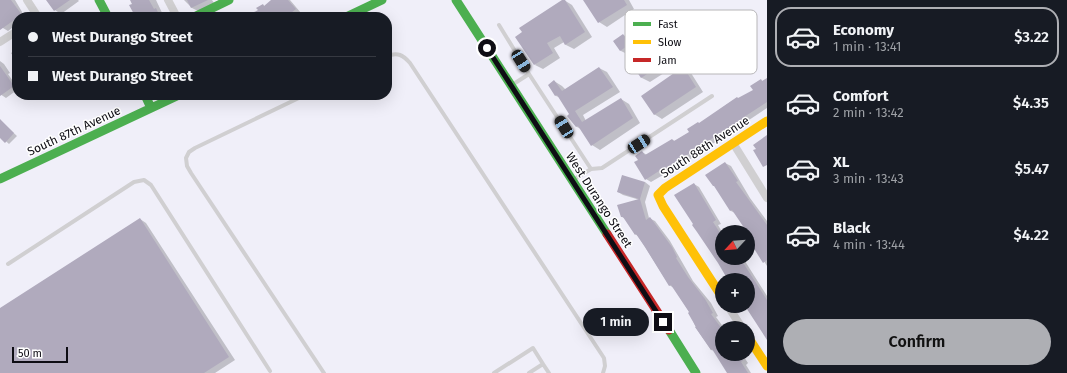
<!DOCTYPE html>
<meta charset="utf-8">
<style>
:root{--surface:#171b24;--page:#20242c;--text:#f1f3f6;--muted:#9ea1a6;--line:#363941;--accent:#aeafb4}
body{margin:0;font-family:"Fira Sans",sans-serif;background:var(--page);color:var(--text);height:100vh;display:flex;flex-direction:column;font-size:15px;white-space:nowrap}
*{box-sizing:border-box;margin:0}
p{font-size:13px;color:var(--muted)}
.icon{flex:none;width:22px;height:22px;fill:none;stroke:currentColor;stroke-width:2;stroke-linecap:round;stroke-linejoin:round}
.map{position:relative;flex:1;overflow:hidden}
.details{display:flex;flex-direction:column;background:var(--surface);width:300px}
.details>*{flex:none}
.hud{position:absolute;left:12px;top:12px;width:380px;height:88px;border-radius:16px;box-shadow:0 4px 16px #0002;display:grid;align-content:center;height:88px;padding:0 16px;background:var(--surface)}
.needle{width:26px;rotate:244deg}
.buttons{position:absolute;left:715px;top:225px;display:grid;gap:8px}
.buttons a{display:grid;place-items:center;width:40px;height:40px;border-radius:50%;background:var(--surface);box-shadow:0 4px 16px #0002;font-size:20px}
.scale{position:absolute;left:12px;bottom:10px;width:56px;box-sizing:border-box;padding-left:4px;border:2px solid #0e0d14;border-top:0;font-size:11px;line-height:14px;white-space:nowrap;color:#0e0d14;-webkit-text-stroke:3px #fff;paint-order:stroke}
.end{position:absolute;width:18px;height:18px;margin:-9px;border:5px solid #0e0d14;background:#fff;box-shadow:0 0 0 2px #fff}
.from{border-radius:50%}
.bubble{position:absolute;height:28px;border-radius:14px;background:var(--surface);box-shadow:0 4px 16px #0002;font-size:13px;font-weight:600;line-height:28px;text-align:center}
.car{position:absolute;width:12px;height:24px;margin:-12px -6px;border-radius:5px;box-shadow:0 0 3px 1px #0007;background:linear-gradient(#222 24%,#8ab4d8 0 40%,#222 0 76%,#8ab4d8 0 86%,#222 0)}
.hud b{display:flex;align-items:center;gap:14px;height:38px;font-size:15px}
.hud b+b{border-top:1px solid var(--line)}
.hud i{width:10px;height:10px;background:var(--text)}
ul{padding:7px 0 0;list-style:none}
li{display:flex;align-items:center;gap:12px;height:60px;margin:0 8px 6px;padding:0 8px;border:2px solid transparent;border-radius:16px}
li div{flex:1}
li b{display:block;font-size:15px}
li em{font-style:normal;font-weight:600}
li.on{border-color:var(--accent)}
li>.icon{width:36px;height:36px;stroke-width:1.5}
.button{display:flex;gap:8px;margin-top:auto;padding:8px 16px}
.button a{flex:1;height:46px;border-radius:24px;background:var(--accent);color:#111;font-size:16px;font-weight:600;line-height:46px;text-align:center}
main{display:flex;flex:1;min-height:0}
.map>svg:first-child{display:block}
.shadow{fill:#0003;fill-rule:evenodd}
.building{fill:#b0aabd}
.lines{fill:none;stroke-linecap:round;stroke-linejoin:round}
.lane{stroke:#d0cfd1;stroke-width:4}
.street{stroke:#d0cfd1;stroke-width:8}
.fast{stroke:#4caf50;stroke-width:9}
.slow{stroke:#ffc107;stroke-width:9}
.jam{stroke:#c62828;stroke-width:9}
.route{stroke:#0e0d14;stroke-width:5}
.labels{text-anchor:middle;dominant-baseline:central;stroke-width:3;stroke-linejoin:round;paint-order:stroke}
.street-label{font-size:12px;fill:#0e0d14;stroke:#fff}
.key{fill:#fff;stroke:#b7b6b8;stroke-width:1}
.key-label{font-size:11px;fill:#0e0d14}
</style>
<main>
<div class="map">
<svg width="767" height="373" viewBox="0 0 767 373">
<rect width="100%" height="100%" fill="#f0eff9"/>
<path class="shadow" d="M0 0H15L25 17H17V24L8 31 3 28 0 24Z
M48 0H78L79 1 61 14 55 10Z
M131 0H156L164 17H139L135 15Z
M184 0H212L214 3 198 11 192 8Z
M273 0H290L301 13 296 17H243L246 16H248L259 11 263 5 265 7Z
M564 0 572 5 592 37 574 49 566 45 564 42 554 48 560 58 543 69 535 65Z
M584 0H629L634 9 607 27 599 22Z
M657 24 665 29 672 40 670 42 680 57 686 60 693 71 691 73 703 92 662 119 654 114 679 71 675 66 650 82 642 78 629 59 660 39H659ZM661 32 667 42H665Z
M623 35 627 37 633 46 625 53 621 51 614 42Z
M17 49V62L11 53Z
M0 61 4 64 10 73 8 74 17 87V90L6 98 0 94Z
M599 68 607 72 620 92 583 115 586 121 621 99 629 104 640 123 600 150 592 145 581 129 577 127 561 98 556 96 554 81 562 86 566 90Z
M767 79V108L749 120 750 122 734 131 733 130 689 160 651 182 646 179 639 161 642 152 647 155 672 140 675 141 690 132 726 105 737 98 739 99 754 90 761 80 763 82Z
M3 123 17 136 9 144 0 136V126Z
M725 163 731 166 750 198 767 221V266L750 239 751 238 748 232 735 213 731 211 716 187Z
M645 182 650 186 645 202 649 218 655 221 670 241 693 281 711 303 718 316 716 317 724 328H722V354H742L748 363 746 365 751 373H728L715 351 711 350 696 328 690 313 674 288 669 285 638 236 635 234 626 219 622 217 640 200 623 195 618 192Z
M694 184 699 187 721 224 718 225 722 232V258H743L767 296V338L746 306H748V280H730Z
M140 219 146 223 235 360 215 373H0V310Z"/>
<path class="building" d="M0 0H11L22 15 17 17V18L0 30Z
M46 0H70L54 11Z
M130 0H149L154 9 156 8 160 17H139L137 14 135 16 129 5 132 4Z
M187 0H208L191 8Z
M271 0H288L296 9 287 16 286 14 283 17H245L258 10 256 8 263 4 264 6Z
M562 0H565L585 32 565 45 560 36 547 43 553 53 534 65 515 37 522 32 519 28Z
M583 0H624L627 5 598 23Z
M657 23 665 36 663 37 675 56 678 54 686 67 684 68 696 87 654 115 641 96 677 71 670 59 641 78 628 59 661 38 658 39 650 27Z
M623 34 630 44 620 51 613 41Z
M0 66 14 86 0 96Z
M599 67 613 87 575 111 582 122 621 98 633 118 591 146 578 126 576 127 567 116 569 114 557 95 555 96 548 85 554 80 562 91Z
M767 78V102L744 117 745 119 728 129V128L667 168 659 172V171L645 180 634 162 638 160 635 156 642 151 645 155 672 139 674 141 689 132 687 129 698 122 699 123 737 97 738 98 753 90 750 86 761 79 762 81Z
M0 119 14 133 5 143 0 138Z
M767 135V165L763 167 753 150 756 149 753 145Z
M725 162 738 181 736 182 767 225V260L763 263 748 239 750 238 748 232H747L732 210 730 211 714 186H713L705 175Z
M622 175 645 182 640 199 646 220 650 217 672 247 677 257 676 258 688 277 705 299 713 313 711 314 722 329V354H740L743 360 741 362 748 373H727L712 349 711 350 695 327H696L688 313 689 312 671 285 669 286 645 247 636 234 635 235 623 217H621L617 205 639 199 617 192Z
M694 183 716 220 713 222 722 236V258H740L767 300V340L745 306H748V280H728L718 263 697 232 692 225 693 224 674 195Z
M140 218 229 357 204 373H0V308Z"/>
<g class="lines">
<path class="lane" d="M499 25 529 74
M387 56C398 52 403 55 410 63L604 358 605 366 603 373
M512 85 529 74 591 169 573 180
M305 95 195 148 189 152 186 158 187 166 191 173 324 373
M591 169 602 168 712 96
M8 264 134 182 144 180 151 185 270 371
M494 373 533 348 543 364
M529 373 543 364 549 373"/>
<path class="street" d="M27 0 38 17
M168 0 177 17
M0 42 17 31
M733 143 767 198
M728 306 742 328"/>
<path class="fast" d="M99 0 108 17
M456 0 607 234
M194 17 229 0
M346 17 382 0
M145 95 151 108
M0 179 179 95
M669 330 696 373"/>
<path class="slow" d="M722 297 663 206 658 195 665 188 767 121
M748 337 767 366"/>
<path class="jam" d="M607 234 669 330"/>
</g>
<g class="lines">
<path class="route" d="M487 48 663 322"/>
</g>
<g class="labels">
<g class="street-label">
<text transform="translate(74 131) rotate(-25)">South 87th Avenue</text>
<text transform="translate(705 147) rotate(-33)">South 88th Avenue</text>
<text transform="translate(599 200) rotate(57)">West Durango Street</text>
</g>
</g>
<rect x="625" y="10" width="132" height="64" rx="6" class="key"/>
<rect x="633" y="22" width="18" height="4" fill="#4caf50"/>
<rect x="633" y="40" width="18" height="4" fill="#ffc107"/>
<rect x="633" y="58" width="18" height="4" fill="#c62828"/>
<g class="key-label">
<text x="658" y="28">Fast</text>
<text x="658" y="46">Slow</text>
<text x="658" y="64">Jam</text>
</g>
</svg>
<div class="buttons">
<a><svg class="needle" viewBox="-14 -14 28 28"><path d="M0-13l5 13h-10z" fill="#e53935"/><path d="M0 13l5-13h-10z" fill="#9ea1a6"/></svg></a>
<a>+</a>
<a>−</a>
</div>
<div class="scale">50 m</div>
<i class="end from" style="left:487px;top:48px"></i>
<i class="end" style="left:663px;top:322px"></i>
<div class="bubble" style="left:583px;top:308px;width:66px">1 min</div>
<i class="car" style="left:521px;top:61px;rotate:148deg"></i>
<i class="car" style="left:564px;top:127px;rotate:328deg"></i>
<i class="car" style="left:639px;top:144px;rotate:57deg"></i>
<div class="hud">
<b><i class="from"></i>West Durango Street</b>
<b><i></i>West Durango Street</b>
</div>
</div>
<section class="details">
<ul>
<li class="on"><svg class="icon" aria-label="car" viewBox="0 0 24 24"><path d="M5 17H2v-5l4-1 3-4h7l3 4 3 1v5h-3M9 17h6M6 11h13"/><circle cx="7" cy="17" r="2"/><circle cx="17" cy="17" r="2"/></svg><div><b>Economy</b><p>1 min · 13:41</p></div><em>$3.22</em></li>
<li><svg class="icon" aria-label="car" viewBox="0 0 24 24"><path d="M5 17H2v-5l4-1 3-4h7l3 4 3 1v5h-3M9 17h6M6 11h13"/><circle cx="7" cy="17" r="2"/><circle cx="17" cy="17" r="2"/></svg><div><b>Comfort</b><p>2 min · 13:42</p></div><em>$4.35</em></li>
<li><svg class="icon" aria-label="car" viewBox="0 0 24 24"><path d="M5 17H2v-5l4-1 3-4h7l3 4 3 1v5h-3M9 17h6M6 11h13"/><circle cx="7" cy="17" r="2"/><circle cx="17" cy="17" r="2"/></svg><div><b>XL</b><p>3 min · 13:43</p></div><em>$5.47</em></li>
<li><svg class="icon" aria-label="car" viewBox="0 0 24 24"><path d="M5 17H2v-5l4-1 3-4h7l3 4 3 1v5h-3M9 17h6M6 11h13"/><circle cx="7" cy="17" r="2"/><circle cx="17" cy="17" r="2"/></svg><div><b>Black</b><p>4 min · 13:44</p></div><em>$4.22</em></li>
</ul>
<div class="button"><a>Confirm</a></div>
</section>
</main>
